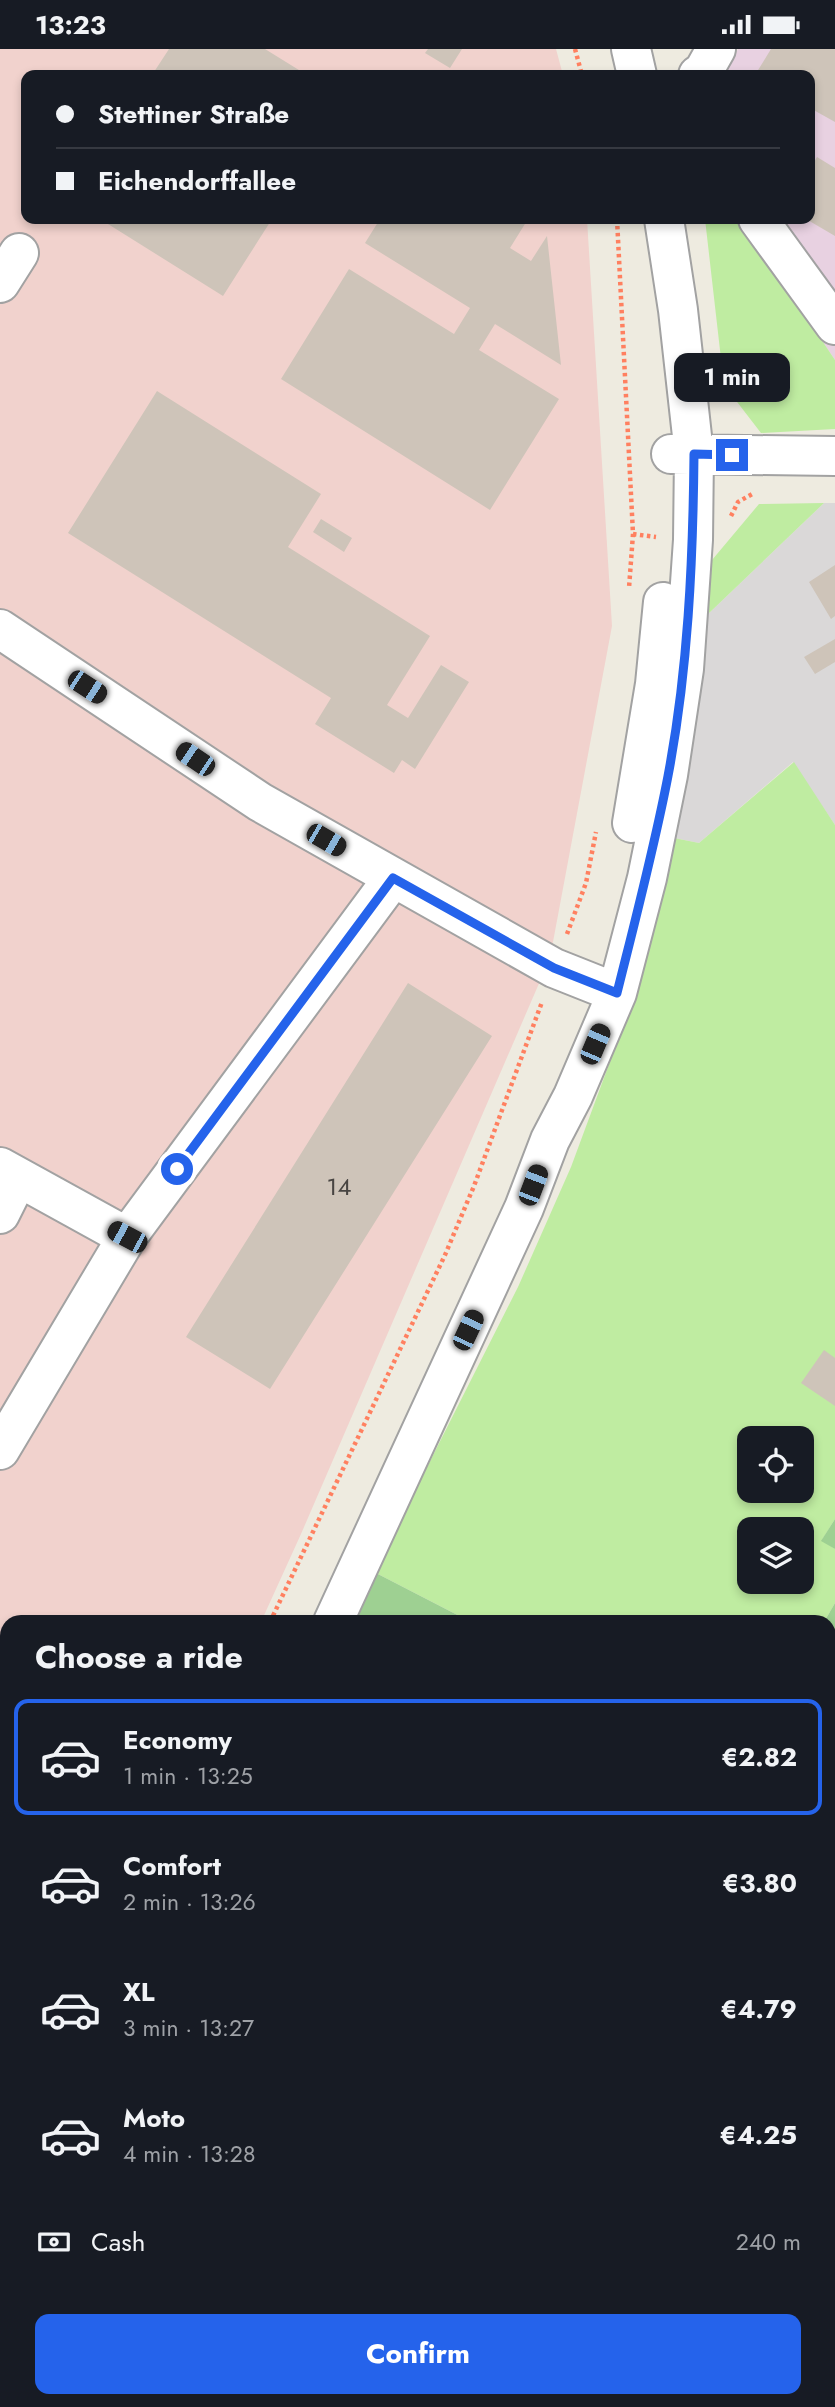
<!DOCTYPE html>
<meta charset="utf-8">
<style>
:root{--surface:#171b24;--page:#20242c;--text:#f1f3f6;--muted:#9ea1a6;--line:#363941;--accent:#2563eb}
body{margin:0;font-family:Jost,sans-serif;background:var(--page);color:var(--text);height:100vh;display:flex;flex-direction:column;font-size:26px;white-space:nowrap}
*{box-sizing:border-box;margin:0}
p{font-size:23px;color:var(--muted)}
.icon{flex:none;width:38px;height:38px;fill:none;stroke:currentColor;stroke-width:2;stroke-linecap:round;stroke-linejoin:round}
.map{position:relative;flex:1;overflow:hidden}
.panel{position:absolute;left:0px;top:1566px;width:836px;height:793px;display:flex;flex-direction:column;background:var(--surface);border-radius:21px 21px 0 0;box-shadow:0 4px 10px #0003}
.panel>*{flex:none}
.hud{position:absolute;left:21px;top:21px;width:794px;height:154px;border-radius:14px;box-shadow:0 4px 10px #0003;display:grid;align-content:center;height:154px;padding:0 35px;background:var(--surface)}
.tools{position:absolute;left:737px;top:1377px;display:grid;gap:14px}
.tools a{display:grid;place-items:center;width:77px;height:77px;border-radius:14px;background:var(--surface);box-shadow:0 4px 10px #0003;font-size:35px}
.end{position:absolute;width:32px;height:32px;margin:-16px;border:9px solid #2563eb;background:#fff;box-shadow:0 0 0 4px #fff}
.from{border-radius:50%}
.bubble{position:absolute;height:49px;border-radius:14px;background:var(--surface);box-shadow:0 4px 10px #0003;font-size:23px;font-weight:700;line-height:49px;text-align:center}
.car{position:absolute;width:21px;height:42px;margin:-21px -10px;border-radius:9px;box-shadow:0 0 5px 2px #0007;background:linear-gradient(#222 24%,#8ab4d8 0 40%,#222 0 76%,#8ab4d8 0 86%,#222 0)}
.hud b{display:flex;align-items:center;gap:24px;height:66px;font-size:26px}
.hud b+b{border-top:2px solid var(--line)}
.hud i{width:18px;height:18px;background:var(--text)}
ul{padding:0;list-style:none}
li{display:flex;align-items:center;gap:21px;height:116px;margin:0 14px 10px;padding:0 21px;border:4px solid transparent;border-radius:14px}
li div{flex:1}
li b{display:block;font-size:26px}
li em{font-style:normal;font-weight:700}
li.on{border-color:var(--accent)}
li>.icon{width:63px;height:63px;stroke-width:1.5}
h2{padding:0 35px;font-size:32px;line-height:84px}
.pay{display:flex;align-items:center;gap:18px;height:77px;padding:0 35px;font-size:26px}
.pay p{margin-inline-start:auto}
.primary-button{display:flex;gap:14px;margin-top:auto;padding:14px 35px}
.primary-button a{flex:1;height:80px;border-radius:14px;background:var(--accent);color:#fff;font-size:28px;font-weight:700;line-height:80px;text-align:center}
.status{display:flex;justify-content:space-between;align-items:center;height:49px;padding:0 35px;background:var(--surface);direction:ltr}
.status svg{height:19px;fill:currentColor}
.map>svg:first-child{display:block}
.residential{fill:#dad8d8}
.commercial{fill:#f1d2cd}
.industrial{fill:#e8d1e1}
.farmland{fill:#e8efc9}
.grass{fill:#bfeca1;fill-rule:evenodd}
.forest{fill:#9ed092}
.building{fill:#cec4b9}
.lines{fill:none;stroke-linecap:round;stroke-linejoin:round}
.minor-casing{stroke:#a2a2a2;stroke-width:42}
.major-casing{stroke:#937000;stroke-width:42}
.path{stroke:#ff8060;stroke-width:4.5;stroke-dasharray:3.5 3.5;stroke-linecap:butt}
.minor{stroke:#fff;stroke-width:38}
.major{stroke:#ffdb94;stroke-width:38}
.route{stroke:#2563eb;stroke-width:9}
.labels{text-anchor:middle;dominant-baseline:central;stroke-width:6;stroke-linejoin:round;paint-order:stroke}
.number-label{font-size:24px;fill:#484542}
</style>
<div class="status"><b>13:23</b><svg viewBox="0 0 49 12"><path d="M0 12V9h3v3zM5 12V6h3v6zM10 12V3h3v9zM15 12V0h3v12zM26 1h20v11H26zM47 4h2v5h-2z"/></svg></div>
<div class="map">
<svg width="835" height="2358" viewBox="0 0 835 2358">
<rect width="100%" height="100%" fill="#eeebe0"/>
<path class="residential" d="M824 454H835V776L793 713 699 794 674 789 707 566Z"/>
<path class="commercial" d="M0 0H556L563 26H26V170H587L612 577 550 909 301 1485 261 1573H7V1766L0 1763Z"/>
<path class="industrial" d="M738 0H835V311L741 170H810V26H718L732 12Z"/>
<path class="farmland" d="M830 2300 835 2303V2358H20L23 2352H830Z"/>
<path class="grass" d="M705 170H741L835 311V380L761 384 724 336Z
M824 454 707 566V517L759 455Z
M794 713 835 776V1470L822 1491 835 1500V1554L824 1573H471L374 1523 518 1238 571 1118 625 972 674 789 699 794ZM749 1390H802V1442H749ZM749 1480H802V1533H749Z
M835 1625V2037L830 2034V1633Z
M0 1863 7 1868V2177L0 2194Z"/>
<path class="forest" d="M835 1470V1500L821 1492Z
M374 1523 471 1573H351Z
M835 1554V1625L830 1633V1573H824Z"/>
<path class="building" d="M169 0H265L307 26H152Z
M428 0H462L450 19 425 4Z
M771 0H835V73L810 59V26H755Z
M817 108 835 119V187L806 170H810V120Z
M100 170H272L223 247Z
M380 170H528L510 199 531 212 547 187 561 316 495 275 479 301 559 350 490 461 281 330 349 220 454 285 470 259 365 194Z
M157 342 321 445 288 498 430 587 387 656 408 669 441 616 469 633 415 720 402 711 394 724 315 675 331 649 68 484Z
M321 470 352 489 344 503 313 483Z
M835 516V567L831 570 809 533Z
M835 590V613L815 625 804 608Z
M408 934 492 987 270 1340 186 1288Z
M824 1301 835 1309V1357L801 1334Z
M832 2094 835 2096V2109L830 2106Z
M830 2142 835 2144V2159L830 2170Z"/>
<g class="lines">
<g class="minor-casing">
<path id="minor" d="M631 0 637 26
M698 26 703 23 716 0
M758 170 835 276
M0 234 19 204
M671 405 835 407
M0 580 260 753 554 919 617 944
M632 774 655 635 663 553
M0 1118 127 1188
M0 1165 18 1129
M0 1401 127 1188 393 829
M333 1573 524 1159 550 1091 573 1047 617 944 647 829 668 726 684 620 693 491 694 405 678 261 664 170"/>
</g>
<g class="major-casing">
<path id="major" d="M0 1796 7 1799
M0 1828 7 1832
M830 2258 835 2261
M2 2358 7 2345"/>
</g>
<path class="path" d="M575 0 582 26
M617 170 633 485 629 539
M731 467 738 453 754 444
M633 485 656 488
M567 885 586 834 596 783
M270 1573 445 1206 474 1137 542 953
M0 2200 7 2182"/>
<use href="#minor" class="minor"/>
<use href="#major" class="major"/>
</g>
<g class="lines">
<path class="route" d="M177 1120 393 829 554 919 617 944C635 872 654 800 668 727 688 622 693 513 694 405L732 406"/>
</g>
<g class="labels">
<g class="number-label">
<text x="339" y="1137">14</text>
</g>
</g>
</svg>
<div class="tools">
<a><svg class="icon" aria-label="locate" viewBox="0 0 24 24"><circle cx="12" cy="12" r="6"/><path d="M12 2v4M12 18v4M2 12h4M18 12h4"/></svg></a>
<a><svg class="icon" aria-label="layers" viewBox="0 0 24 24"><path d="M12 4l9 5-9 5-9-5zM3 14l9 5 9-5"/></svg></a>
</div>
<i class="end from" style="left:177px;top:1120px"></i>
<i class="end" style="left:732px;top:406px"></i>
<div class="bubble" style="left:674px;top:304px;width:116px">1 min</div>
<i class="car" style="left:87px;top:638px;rotate:123deg"></i>
<i class="car" style="left:195px;top:710px;rotate:304deg"></i>
<i class="car" style="left:326px;top:791px;rotate:120deg"></i>
<i class="car" style="left:595px;top:995px;rotate:23deg"></i>
<i class="car" style="left:533px;top:1136px;rotate:21deg"></i>
<i class="car" style="left:127px;top:1188px;rotate:298deg"></i>
<i class="car" style="left:468px;top:1281px;rotate:25deg"></i>
<div class="hud">
<b><i class="from"></i>Stettiner Straße</b>
<b><i></i>Eichendorffallee</b>
</div>
<section class="panel">
<h2>Choose a ride</h2>
<ul>
<li class="on"><svg class="icon" aria-label="car" viewBox="0 0 24 24"><path d="M5 17H2v-5l4-1 3-4h7l3 4 3 1v5h-3M9 17h6M6 11h13"/><circle cx="7" cy="17" r="2"/><circle cx="17" cy="17" r="2"/></svg><div><b>Economy</b><p>1 min · 13:25</p></div><em>€2.82</em></li>
<li><svg class="icon" aria-label="car" viewBox="0 0 24 24"><path d="M5 17H2v-5l4-1 3-4h7l3 4 3 1v5h-3M9 17h6M6 11h13"/><circle cx="7" cy="17" r="2"/><circle cx="17" cy="17" r="2"/></svg><div><b>Comfort</b><p>2 min · 13:26</p></div><em>€3.80</em></li>
<li><svg class="icon" aria-label="car" viewBox="0 0 24 24"><path d="M5 17H2v-5l4-1 3-4h7l3 4 3 1v5h-3M9 17h6M6 11h13"/><circle cx="7" cy="17" r="2"/><circle cx="17" cy="17" r="2"/></svg><div><b>XL</b><p>3 min · 13:27</p></div><em>€4.79</em></li>
<li><svg class="icon" aria-label="car" viewBox="0 0 24 24"><path d="M5 17H2v-5l4-1 3-4h7l3 4 3 1v5h-3M9 17h6M6 11h13"/><circle cx="7" cy="17" r="2"/><circle cx="17" cy="17" r="2"/></svg><div><b>Moto</b><p>4 min · 13:28</p></div><em>€4.25</em></li>
</ul>
<div class="pay"><svg class="icon" aria-label="cash" viewBox="0 0 24 24"><path d="M3 7h18v10H3z"/><circle cx="12" cy="12" r="2"/></svg>Cash<p>240 m</p></div>
<div class="primary-button"><a>Confirm</a></div>
</section>
</div>
